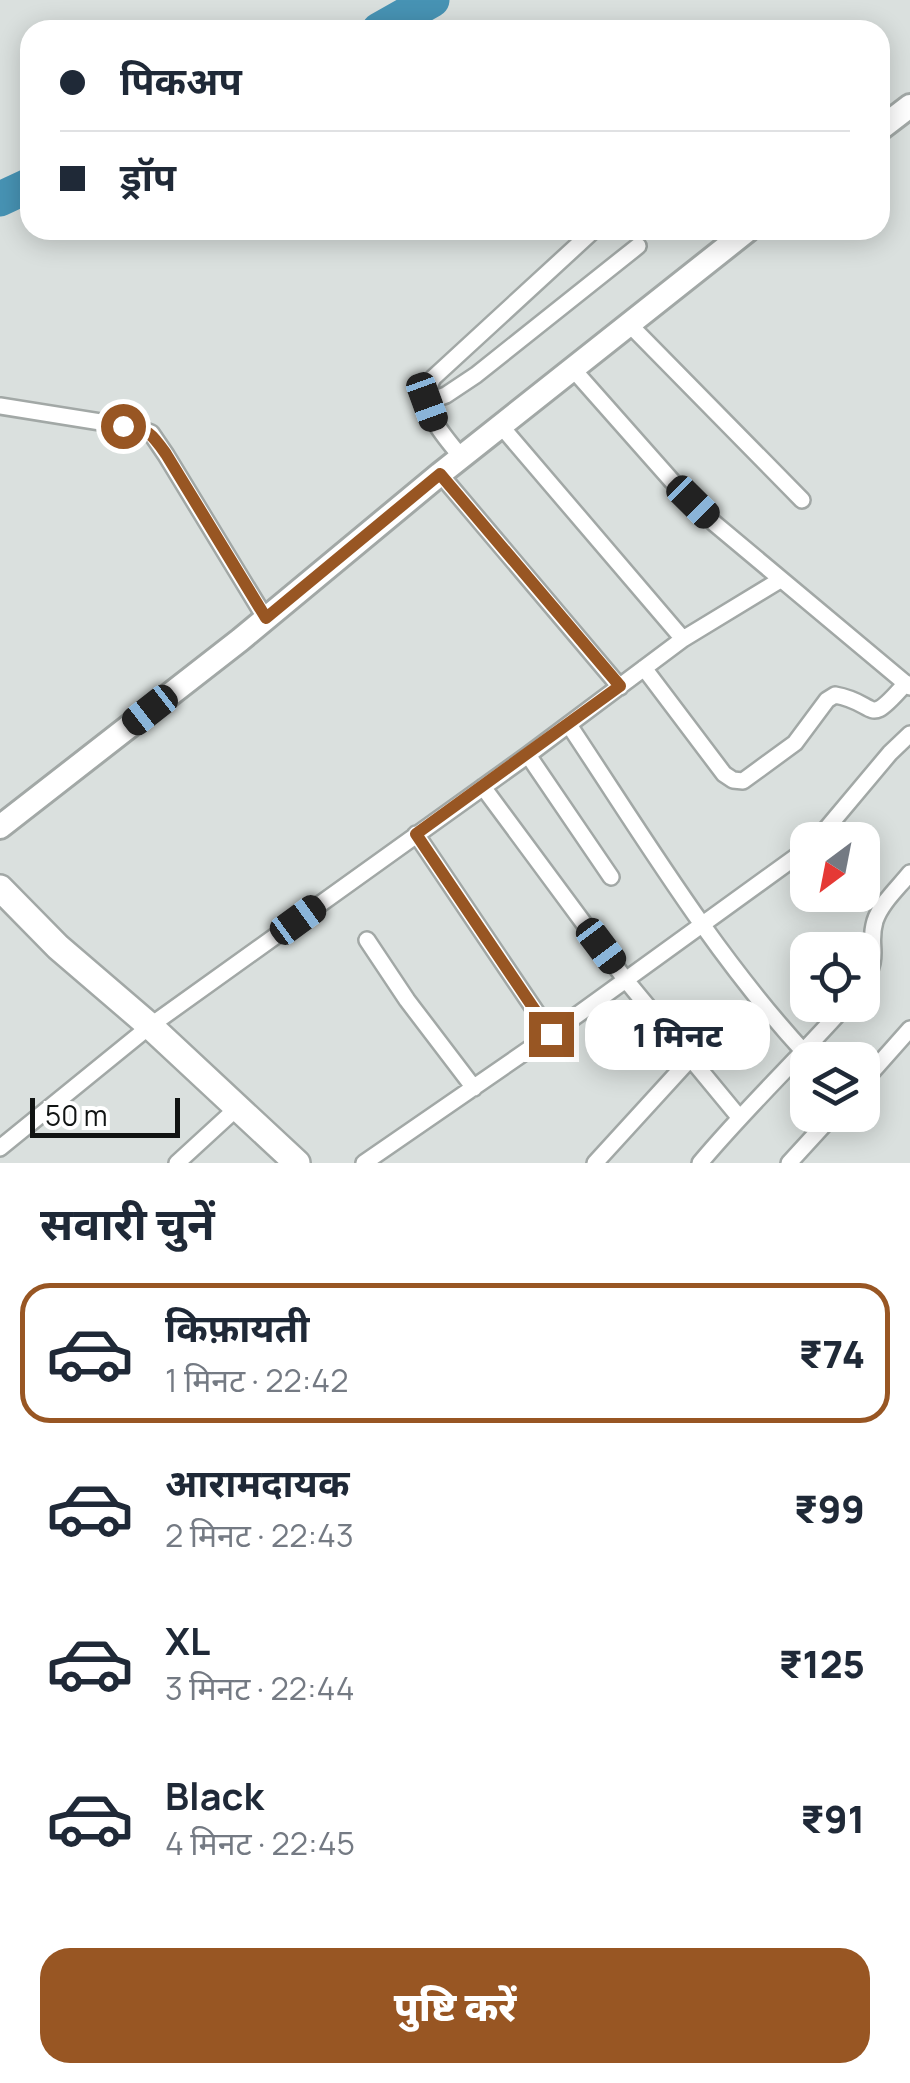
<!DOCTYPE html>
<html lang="hi">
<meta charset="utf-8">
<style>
:root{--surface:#fff;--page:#f6f6f7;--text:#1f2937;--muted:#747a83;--line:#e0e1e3;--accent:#985623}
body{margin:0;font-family:Manrope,"Noto Sans Devanagari",sans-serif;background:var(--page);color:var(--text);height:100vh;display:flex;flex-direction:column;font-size:38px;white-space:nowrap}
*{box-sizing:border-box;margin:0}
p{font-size:32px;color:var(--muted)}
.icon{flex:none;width:55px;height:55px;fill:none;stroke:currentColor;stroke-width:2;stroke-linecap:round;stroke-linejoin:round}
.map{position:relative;height:1163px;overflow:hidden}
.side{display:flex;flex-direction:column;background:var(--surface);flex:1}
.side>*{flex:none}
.banner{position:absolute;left:20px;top:20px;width:870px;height:220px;border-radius:30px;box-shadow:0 5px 25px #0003;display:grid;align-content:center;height:220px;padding:0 40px;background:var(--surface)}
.needle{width:65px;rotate:212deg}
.tools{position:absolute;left:790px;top:822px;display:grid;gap:20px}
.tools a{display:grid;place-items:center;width:90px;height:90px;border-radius:20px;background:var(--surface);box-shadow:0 5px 25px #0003;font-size:50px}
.scale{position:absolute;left:30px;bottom:25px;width:150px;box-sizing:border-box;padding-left:10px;border:5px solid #111413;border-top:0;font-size:28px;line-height:35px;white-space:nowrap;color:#111413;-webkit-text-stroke:8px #fff;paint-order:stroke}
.end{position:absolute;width:45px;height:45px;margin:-22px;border:12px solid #985623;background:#fff;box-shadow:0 0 0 5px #fff}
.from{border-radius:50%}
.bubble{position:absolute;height:70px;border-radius:30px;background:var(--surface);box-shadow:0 5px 25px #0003;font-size:32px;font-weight:800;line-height:70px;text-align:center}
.car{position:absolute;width:30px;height:60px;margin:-30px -15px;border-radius:12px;box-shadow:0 0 8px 2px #0007;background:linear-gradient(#222 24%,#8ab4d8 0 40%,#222 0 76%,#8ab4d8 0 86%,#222 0)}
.banner b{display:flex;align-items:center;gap:35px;height:95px;font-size:38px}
.banner b+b{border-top:2px solid var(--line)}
.banner i{width:25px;height:25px;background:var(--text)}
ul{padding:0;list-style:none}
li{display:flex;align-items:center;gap:30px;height:140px;margin:0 20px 15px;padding:0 20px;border:5px solid transparent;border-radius:30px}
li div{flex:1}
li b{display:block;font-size:38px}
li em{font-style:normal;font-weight:800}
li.current{border-color:var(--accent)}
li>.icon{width:90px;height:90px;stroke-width:1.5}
h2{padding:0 40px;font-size:45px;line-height:120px}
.button{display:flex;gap:20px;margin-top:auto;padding:20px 40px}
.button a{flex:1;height:115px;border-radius:30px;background:var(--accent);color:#fff;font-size:40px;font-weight:800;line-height:115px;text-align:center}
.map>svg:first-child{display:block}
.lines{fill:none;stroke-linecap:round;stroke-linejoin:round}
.river{stroke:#4793b4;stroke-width:35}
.street-casing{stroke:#a2a8a6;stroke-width:20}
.secondary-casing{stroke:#a2a8a6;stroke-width:28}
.primary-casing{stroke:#a2a8a6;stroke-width:30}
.street{stroke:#fff;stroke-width:15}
.secondary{stroke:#fff;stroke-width:22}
.primary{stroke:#fff;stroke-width:25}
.route{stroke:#985623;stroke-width:12}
</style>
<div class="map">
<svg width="910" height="1163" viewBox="0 0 910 1163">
<rect width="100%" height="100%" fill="#dae0de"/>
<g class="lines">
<path class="river" d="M379 30 432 0
M0 199 30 185"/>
<g class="street-casing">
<path id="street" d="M629 324 802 500
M572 368 672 481 714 523 910 687
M427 402 446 395 476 375 638 246
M0 406 138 428 151 433 166 455 266 619
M501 426 683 639
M462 458C443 434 416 409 433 378L594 230
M440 474 620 687
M644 668 724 774 733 780 743 781 795 743 827 700 835 695C880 703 865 730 906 683
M569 725C643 836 713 953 804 1052
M528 755 611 877
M483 787 625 979 739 1117
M416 834 551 1034
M817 840 890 753 910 734
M367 940 407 1000 474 1088
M862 985C882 954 867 948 875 921 881 903 898 888 910 873
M862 1083 910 1029
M0 1148 150 1026 528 755 683 639 780 580
M177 1163 237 1108
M364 1163 551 1034 808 848
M595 1163 691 1058
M700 1163C746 1108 798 1059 846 1005
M789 1163 833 1115"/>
</g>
<g class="secondary-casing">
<path id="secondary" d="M880 129 910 106
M0 827 240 640 440 474 748 230"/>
</g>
<g class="primary-casing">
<path id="primary" d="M0 888 58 947 150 1026 297 1163"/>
</g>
<use href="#street" class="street"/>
<use href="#secondary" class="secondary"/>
<use href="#primary" class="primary"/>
</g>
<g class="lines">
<path class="route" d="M123 426C149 429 152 434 166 454L266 618 440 474 620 686 416 834 551 1034"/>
</g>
</svg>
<div class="tools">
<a><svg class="needle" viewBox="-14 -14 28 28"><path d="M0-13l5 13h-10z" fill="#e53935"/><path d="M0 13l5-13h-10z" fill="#747a83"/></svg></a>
<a><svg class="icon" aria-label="locate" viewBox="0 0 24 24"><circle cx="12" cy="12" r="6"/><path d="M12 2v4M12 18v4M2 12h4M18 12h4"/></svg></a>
<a><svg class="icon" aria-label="layers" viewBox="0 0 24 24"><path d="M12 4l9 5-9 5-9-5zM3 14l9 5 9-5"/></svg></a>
</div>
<div class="scale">50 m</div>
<i class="end from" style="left:123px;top:426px"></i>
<i class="end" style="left:551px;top:1034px"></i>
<div class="bubble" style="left:585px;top:1000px;width:185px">1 मिनट</div>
<i class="car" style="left:427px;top:402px;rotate:160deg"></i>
<i class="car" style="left:693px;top:502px;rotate:135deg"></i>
<i class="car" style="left:150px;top:710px;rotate:232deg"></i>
<i class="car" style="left:298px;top:920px;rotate:54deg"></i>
<i class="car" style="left:601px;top:946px;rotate:143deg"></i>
<div class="banner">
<b><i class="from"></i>पिकअप</b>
<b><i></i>ड्रॉप</b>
</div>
</div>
<section class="side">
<h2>सवारी चुनें</h2>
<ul>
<li class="current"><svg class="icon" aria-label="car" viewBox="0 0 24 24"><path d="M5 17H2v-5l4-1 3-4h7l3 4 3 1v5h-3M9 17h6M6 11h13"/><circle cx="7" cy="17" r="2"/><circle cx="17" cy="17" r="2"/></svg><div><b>किफ़ायती</b><p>1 मिनट · 22:42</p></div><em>₹74</em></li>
<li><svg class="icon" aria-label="car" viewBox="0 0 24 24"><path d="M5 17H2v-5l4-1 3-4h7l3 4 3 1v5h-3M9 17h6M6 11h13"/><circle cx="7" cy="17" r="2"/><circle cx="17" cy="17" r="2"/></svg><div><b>आरामदायक</b><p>2 मिनट · 22:43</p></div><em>₹99</em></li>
<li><svg class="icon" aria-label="car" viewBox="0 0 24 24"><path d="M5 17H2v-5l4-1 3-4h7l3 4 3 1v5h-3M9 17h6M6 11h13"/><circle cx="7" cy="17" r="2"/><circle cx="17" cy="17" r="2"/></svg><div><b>XL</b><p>3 मिनट · 22:44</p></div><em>₹125</em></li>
<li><svg class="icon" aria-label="car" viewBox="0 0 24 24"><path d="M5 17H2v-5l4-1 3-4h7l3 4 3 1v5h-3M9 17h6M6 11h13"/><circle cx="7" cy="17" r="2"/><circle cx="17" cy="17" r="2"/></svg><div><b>Black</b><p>4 मिनट · 22:45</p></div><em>₹91</em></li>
</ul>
<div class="button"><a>पुष्टि करें</a></div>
</section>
